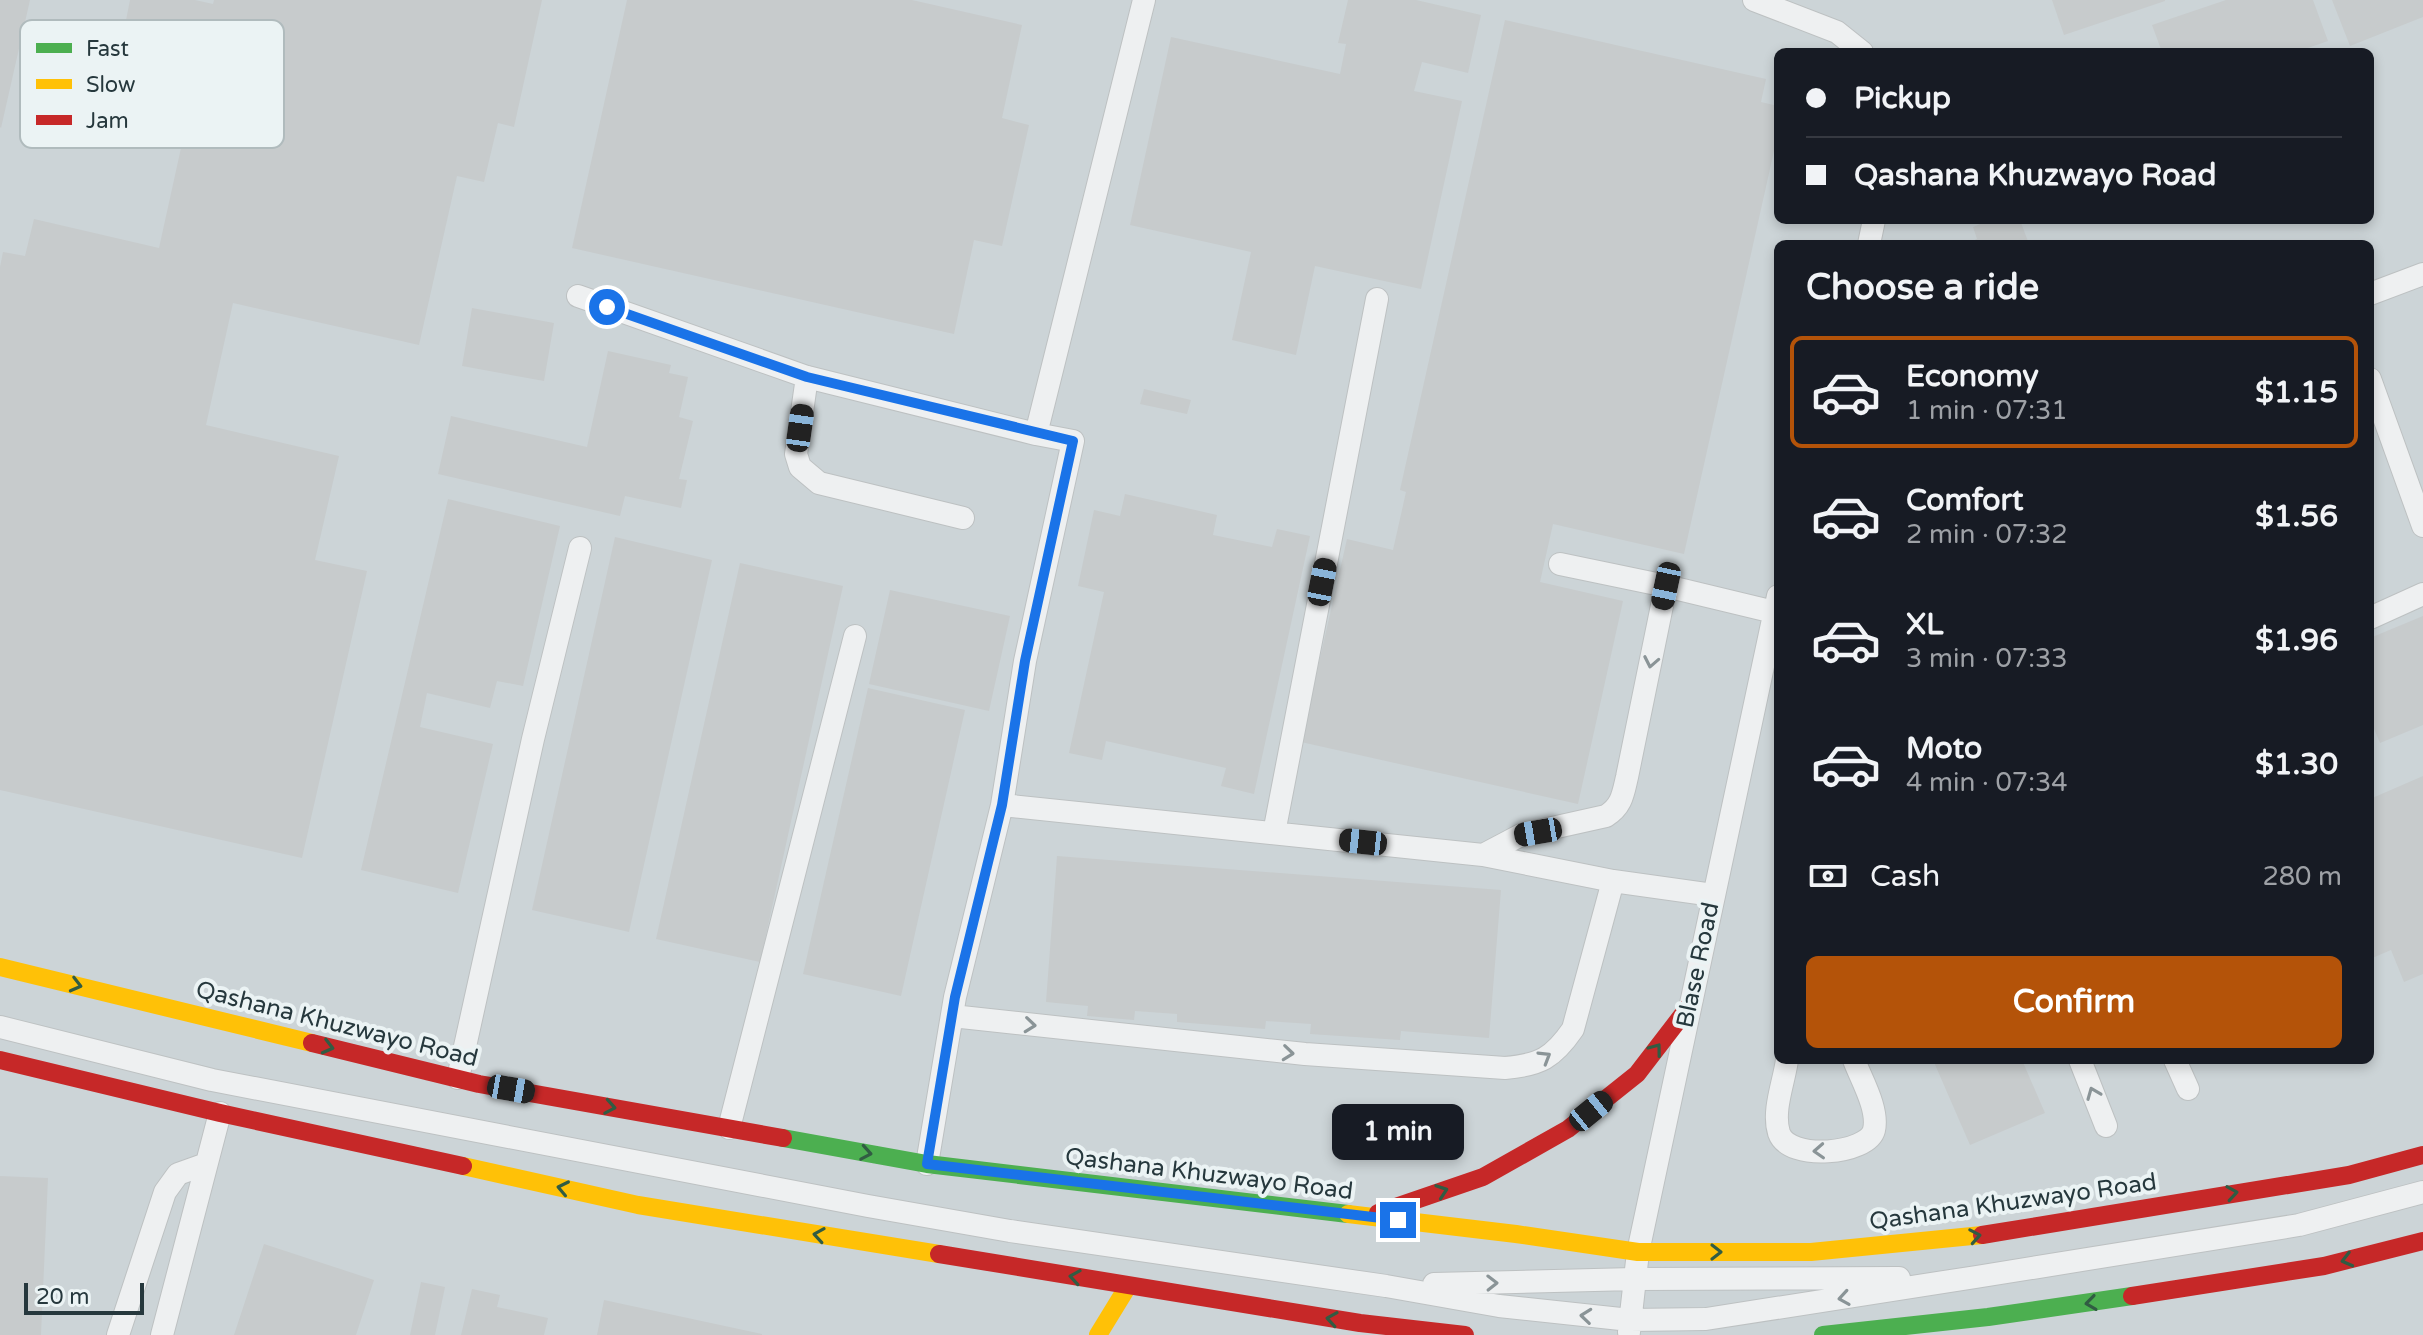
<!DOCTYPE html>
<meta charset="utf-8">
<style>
:root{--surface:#171b24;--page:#242831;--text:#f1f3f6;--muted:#9ea1a6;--line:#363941;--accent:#b45309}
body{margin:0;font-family:"Varela Round",sans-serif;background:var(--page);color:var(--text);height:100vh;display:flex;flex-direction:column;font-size:30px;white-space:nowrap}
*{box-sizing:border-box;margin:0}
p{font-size:26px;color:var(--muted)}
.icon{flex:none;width:44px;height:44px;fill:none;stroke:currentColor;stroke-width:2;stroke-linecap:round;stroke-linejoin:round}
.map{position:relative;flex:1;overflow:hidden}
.sheet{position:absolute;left:1774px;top:240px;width:600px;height:824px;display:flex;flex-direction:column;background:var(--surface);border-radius:12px;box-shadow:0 4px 12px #0003}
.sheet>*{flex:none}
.banner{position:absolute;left:1774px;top:48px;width:600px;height:176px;border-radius:12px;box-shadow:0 4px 12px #0003;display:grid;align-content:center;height:176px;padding:0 32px;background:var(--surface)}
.scale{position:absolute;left:24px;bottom:20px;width:120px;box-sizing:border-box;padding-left:8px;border:4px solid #26383d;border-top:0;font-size:22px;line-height:28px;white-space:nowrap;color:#26383d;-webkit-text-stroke:6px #ebf3f4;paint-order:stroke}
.end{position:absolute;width:36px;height:36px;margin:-18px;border:10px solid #1a73e8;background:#fff;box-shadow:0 0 0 4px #fff}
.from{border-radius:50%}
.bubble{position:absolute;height:56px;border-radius:12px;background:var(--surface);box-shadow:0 4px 12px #0003;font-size:26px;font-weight:800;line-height:56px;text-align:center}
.car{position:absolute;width:24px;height:48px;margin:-24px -12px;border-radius:10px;box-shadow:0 0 6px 2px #0007;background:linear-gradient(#222 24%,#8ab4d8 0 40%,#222 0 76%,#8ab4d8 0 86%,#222 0)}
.banner b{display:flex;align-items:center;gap:28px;height:76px;font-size:30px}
.banner b+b{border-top:2px solid var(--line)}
.banner i{width:20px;height:20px;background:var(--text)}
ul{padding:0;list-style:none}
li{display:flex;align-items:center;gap:24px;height:112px;margin:0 16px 12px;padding:0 16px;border:4px solid transparent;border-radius:12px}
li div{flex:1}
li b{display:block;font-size:30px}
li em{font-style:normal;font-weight:800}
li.selected{border-color:var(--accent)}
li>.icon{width:72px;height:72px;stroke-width:1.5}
h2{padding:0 32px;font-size:36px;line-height:96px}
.pay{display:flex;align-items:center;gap:20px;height:88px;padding:0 32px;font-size:30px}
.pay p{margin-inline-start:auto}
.action{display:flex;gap:16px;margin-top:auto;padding:16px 32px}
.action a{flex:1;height:92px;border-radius:12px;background:var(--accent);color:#fff;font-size:32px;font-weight:800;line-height:92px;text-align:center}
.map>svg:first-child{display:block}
.built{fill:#ccd4d7;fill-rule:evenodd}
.building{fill:#c7cbcc}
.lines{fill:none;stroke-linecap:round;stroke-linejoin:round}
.lane-casing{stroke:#bdc1c2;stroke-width:24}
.lane{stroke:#eef0f1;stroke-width:22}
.fast{stroke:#4caf50;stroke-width:18}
.slow{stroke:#ffc107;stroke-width:18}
.jam{stroke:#c62828;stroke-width:18}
.oneway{stroke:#8a9497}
.oneway2{stroke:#315c43}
.route{stroke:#1a73e8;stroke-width:10}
.labels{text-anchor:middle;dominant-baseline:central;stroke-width:8;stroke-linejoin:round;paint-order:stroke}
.street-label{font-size:24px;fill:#26383d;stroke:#ebf3f4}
.key{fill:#ebf3f4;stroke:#b0bbbd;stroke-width:2}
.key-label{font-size:22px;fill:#26383d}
</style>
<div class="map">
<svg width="2423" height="1335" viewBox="0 0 2423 1335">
<rect width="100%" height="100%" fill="#dfe3e4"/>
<path class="built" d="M0 0H2423V1335H0ZM1778 52H2370V220H1778ZM1778 244H2370V1060H1778Z"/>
<path class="building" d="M0 0H30L1 128 0 127Z
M130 0H195L213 4 214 0H542L514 127 498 123 484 182 457 176 419 345 233 303 206 425 339 456 315 560 367 571 302 858 0 790V267L3 252 25 256 34 219 159 248 181 148 129 136 134 115 108 111Z
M627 0H912L1022 25 1002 118 1029 125 1002 246 974 240 954 334 572 248Z
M1348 0H1416L1481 15 1468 73 1422 62 1414 91 1462 101 1421 289 1315 266 1296 355 1232 340 1251 252 1130 225 1171 37 1340 74 1346 44 1338 43Z
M2052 0H2165V1L2064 35Z
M2226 0H2313L2328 41 2296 52H2162L2152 25Z
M2332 0H2423V17L2350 46Z
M1505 20 1766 79 1761 102 1778 106V133L1684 554 1553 524 1540 582 1623 601 1578 804 1301 742 1347 539 1393 550 1406 492 1400 490Z
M1990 220H2020L2029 244H1965L1977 239 1973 227Z
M472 308 554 323 544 381 462 366Z
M608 351 671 365 669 373 688 377 679 417 693 421 679 479 687 480 681 508 625 496 620 516 438 474 451 416 587 447Z
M1144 389 1191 400 1187 414 1140 404Z
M1125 494 1217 515 1213 535 1272 547 1277 529 1310 536 1254 794 1221 786 1226 768 1106 741 1102 760 1069 753 1104 592 1078 586 1094 510 1120 516Z
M448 499 560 526 523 686 497 681 490 708 427 693 420 727 493 744 458 893 361 870Z
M615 537 712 560 629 932 532 910Z
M740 563 843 586 760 962 656 939Z
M890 590 1010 616 989 711 869 684Z
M2423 616V725L2380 743 2370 719V638Z
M868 688 965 710 901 996 803 974Z
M2423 776V974L2404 982 2391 950 2370 959V799Z
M1057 856 1501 890 1489 1038 1401 1031 1400 1040 1310 1034 1311 1024 1266 1021 1265 1029 1177 1022V1014L1135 1011 1134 1020 1087 1016 1088 1006 1046 1002Z
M1933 1060H2022L2045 1113 1970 1145Z
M0 1176 48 1178 41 1335H0Z
M264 1244 374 1280 356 1335H234Z
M421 1282 445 1287 435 1335H410Z
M472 1289 500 1295 497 1307 548 1318 544 1335H461Z
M604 1300 762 1334V1335H597Z"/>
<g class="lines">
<g class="lane-casing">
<path id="lane" d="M1754 0 1837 32 1862 52
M1869 244 1874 220
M2370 294 2423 274
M578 296 807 377 1036 434
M807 377 796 454 800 467 819 483 963 518
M2370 379 2423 526
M1560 564 1666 586 1774 612
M2370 618 2423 594
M1002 805 1483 855 1613 881 1713 895
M1274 833 1377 299
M1483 855 1521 835 1606 816C1622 806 1623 794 1627 777L1666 586
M952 1016 1305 1054 1505 1068C1540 1065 1553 1058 1573 1029L1613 881
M0 1027 212 1080 868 1206 1010 1231 1386 1286 1499 1306 1630 1320 1706 1319 1976 1277 2299 1225 2423 1192
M1787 1060C1784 1082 1772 1111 1779 1133 1789 1162 1868 1154 1874 1130 1879 1109 1861 1079 1854 1060
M2080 1060 2106 1126
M2175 1060 2188 1089
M458 1078 533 739 580 548
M729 1128 855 636
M927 1164 955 997 1002 805 1025 661 1073 441 1036 434 1144 0
M1434 1284 1634 1279 1899 1278
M1629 1332 1638 1252 1778 596
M118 1335 165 1192 178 1174 206 1164
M162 1335 220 1113"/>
</g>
<use href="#lane" class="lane"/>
<path class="fast" d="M783 1138 927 1164 1348 1214
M1823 1335 1988 1317 2132 1296"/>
<path class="slow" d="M0 967 312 1043
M463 1166 638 1205 939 1254
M1348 1214 1516 1234 1638 1252H1811L1982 1235
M1098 1335 1128 1286"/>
<path class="jam" d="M312 1043 479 1084 783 1138
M0 1060 220 1113 463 1166
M1378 1213 1483 1177 1568 1129 1637 1074 1690 1005
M1982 1235 2349 1175 2423 1155
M939 1254 1360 1323 1465 1335
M2132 1296 2324 1266 2423 1241"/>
</g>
<defs><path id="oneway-chevron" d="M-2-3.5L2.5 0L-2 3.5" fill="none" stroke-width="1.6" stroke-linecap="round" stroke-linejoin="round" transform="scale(2)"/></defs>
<g class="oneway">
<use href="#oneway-chevron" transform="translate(1651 662) rotate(101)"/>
<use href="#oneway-chevron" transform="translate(1030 1025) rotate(6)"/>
<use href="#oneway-chevron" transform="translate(1288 1053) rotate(6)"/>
<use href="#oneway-chevron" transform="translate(1545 1057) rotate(-31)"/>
<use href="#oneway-chevron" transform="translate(2093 1093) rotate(-112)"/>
<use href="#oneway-chevron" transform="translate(1819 1151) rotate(177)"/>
<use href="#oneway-chevron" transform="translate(1492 1283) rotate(-1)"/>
<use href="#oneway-chevron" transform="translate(1844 1298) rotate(171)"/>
<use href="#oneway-chevron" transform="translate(1586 1316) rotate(-174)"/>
</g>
<g class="oneway2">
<use href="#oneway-chevron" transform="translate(76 985) rotate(14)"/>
<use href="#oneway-chevron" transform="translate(328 1047) rotate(14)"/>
<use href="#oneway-chevron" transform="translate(1656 1049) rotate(-53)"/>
<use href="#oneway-chevron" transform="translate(610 1107) rotate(10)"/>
<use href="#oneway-chevron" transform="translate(866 1153) rotate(10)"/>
<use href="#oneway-chevron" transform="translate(563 1188) rotate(-168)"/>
<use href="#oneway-chevron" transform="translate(1442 1191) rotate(-19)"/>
<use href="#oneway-chevron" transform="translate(2232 1193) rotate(-9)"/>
<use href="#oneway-chevron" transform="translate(819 1235) rotate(-171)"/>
<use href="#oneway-chevron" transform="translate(1975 1236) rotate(-10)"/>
<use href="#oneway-chevron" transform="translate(1716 1252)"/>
<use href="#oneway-chevron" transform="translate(2347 1260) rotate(166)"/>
<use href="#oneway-chevron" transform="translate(1075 1277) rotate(-171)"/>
<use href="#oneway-chevron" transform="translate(2091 1303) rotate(172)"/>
<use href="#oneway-chevron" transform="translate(1332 1319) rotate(-171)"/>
</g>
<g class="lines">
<path class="route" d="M607 307 807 377 1073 441 1025 661 1002 805 955 997 927 1164 1398 1220"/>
</g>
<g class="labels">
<g class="street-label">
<text transform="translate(1698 965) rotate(-78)">Blase Road</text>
<text transform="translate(337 1024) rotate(14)">Qashana Khuzwayo Road</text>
<text transform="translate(1209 1174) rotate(7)">Qashana Khuzwayo Road</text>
<text transform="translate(2013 1202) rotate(-8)">Qashana Khuzwayo Road</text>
</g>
</g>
<rect x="20" y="20" width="264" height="128" rx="12" class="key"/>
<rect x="36" y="43" width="36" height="10" fill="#4caf50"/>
<rect x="36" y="79" width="36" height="10" fill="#ffc107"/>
<rect x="36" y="115" width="36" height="10" fill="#c62828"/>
<g class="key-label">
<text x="86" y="56">Fast</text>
<text x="86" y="92">Slow</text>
<text x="86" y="128">Jam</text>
</g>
</svg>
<div class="scale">20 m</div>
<i class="end from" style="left:607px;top:307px"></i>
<i class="end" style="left:1398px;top:1220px"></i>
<div class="bubble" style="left:1332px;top:1104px;width:132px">1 min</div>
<i class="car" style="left:800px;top:428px;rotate:8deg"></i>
<i class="car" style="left:1322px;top:582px;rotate:11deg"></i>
<i class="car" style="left:1666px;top:586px;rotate:192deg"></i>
<i class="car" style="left:1538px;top:832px;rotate:260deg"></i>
<i class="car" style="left:1363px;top:842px;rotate:276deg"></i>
<i class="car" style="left:511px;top:1089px;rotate:100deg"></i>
<i class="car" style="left:1591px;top:1111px;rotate:51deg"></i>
<div class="banner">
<b><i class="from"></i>Pickup</b>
<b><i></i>Qashana Khuzwayo Road</b>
</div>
<section class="sheet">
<h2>Choose a ride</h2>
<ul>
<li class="selected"><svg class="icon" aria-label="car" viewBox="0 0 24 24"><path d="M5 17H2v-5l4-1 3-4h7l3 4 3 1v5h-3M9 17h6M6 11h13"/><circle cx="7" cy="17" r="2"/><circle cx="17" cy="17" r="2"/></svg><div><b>Economy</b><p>1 min · 07:31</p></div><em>$1.15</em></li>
<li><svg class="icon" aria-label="car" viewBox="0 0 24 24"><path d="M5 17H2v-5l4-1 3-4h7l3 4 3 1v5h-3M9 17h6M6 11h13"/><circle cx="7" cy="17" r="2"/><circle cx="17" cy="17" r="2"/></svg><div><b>Comfort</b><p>2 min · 07:32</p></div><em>$1.56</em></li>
<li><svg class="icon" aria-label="car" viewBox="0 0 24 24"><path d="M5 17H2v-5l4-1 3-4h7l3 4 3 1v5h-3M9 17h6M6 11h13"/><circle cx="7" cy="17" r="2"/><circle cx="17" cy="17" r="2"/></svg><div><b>XL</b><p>3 min · 07:33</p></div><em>$1.96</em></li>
<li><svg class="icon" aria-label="car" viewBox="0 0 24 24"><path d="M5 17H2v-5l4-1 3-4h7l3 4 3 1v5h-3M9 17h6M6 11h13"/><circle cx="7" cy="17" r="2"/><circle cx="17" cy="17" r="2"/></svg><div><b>Moto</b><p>4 min · 07:34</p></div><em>$1.30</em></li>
</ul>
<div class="pay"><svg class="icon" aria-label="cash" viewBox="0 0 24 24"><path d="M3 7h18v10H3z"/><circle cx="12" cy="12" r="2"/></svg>Cash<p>280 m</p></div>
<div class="action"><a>Confirm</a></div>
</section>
</div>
